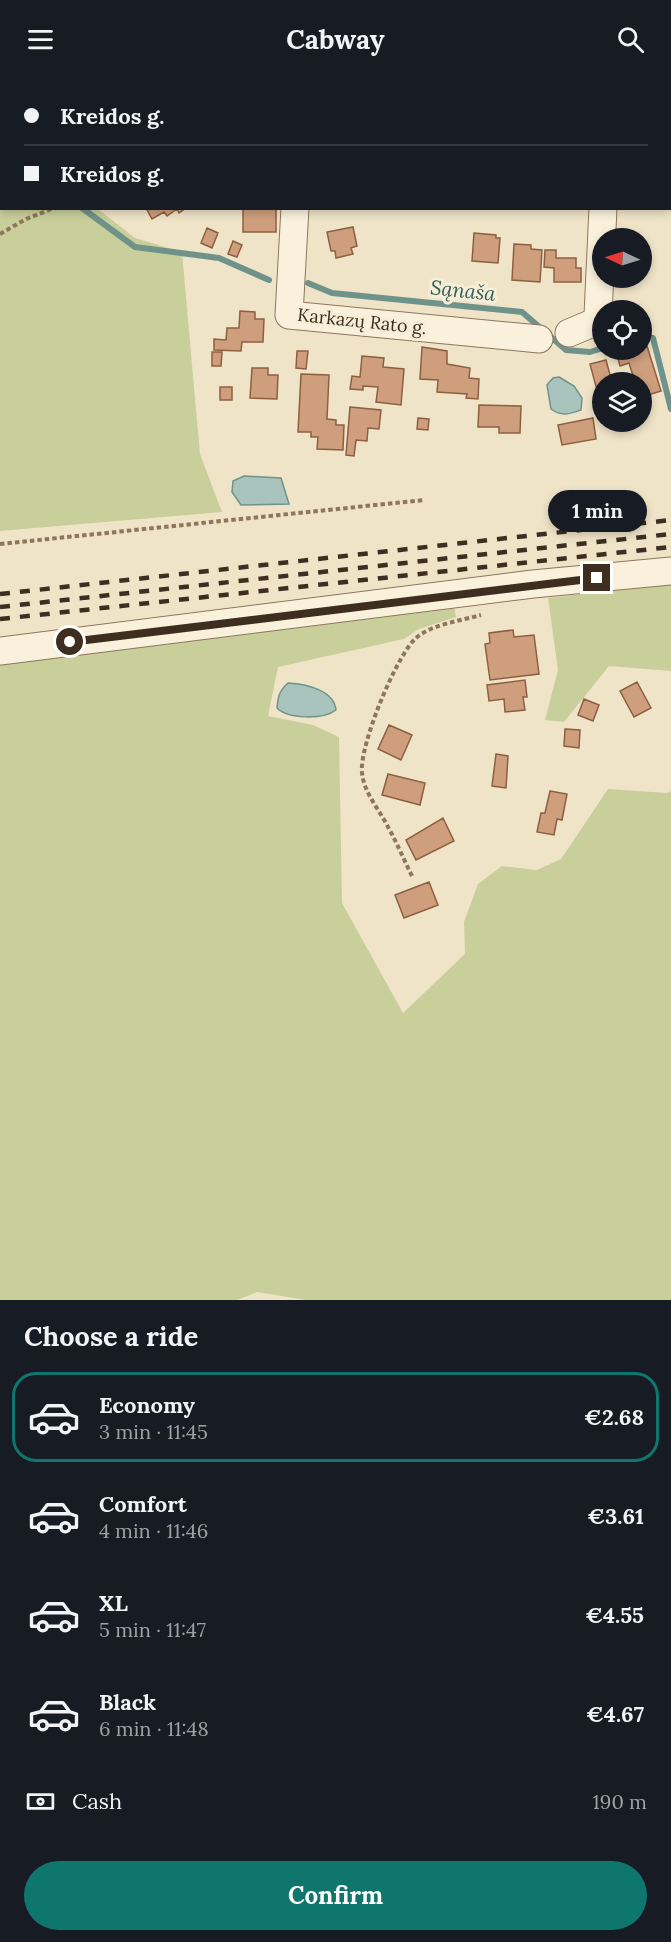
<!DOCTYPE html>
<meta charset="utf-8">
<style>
:root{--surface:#171b24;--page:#242831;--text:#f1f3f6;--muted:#9ea1a6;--line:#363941;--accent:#0f766e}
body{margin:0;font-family:Lora,serif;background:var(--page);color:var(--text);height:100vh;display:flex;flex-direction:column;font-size:22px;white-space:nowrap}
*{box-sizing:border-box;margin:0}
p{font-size:20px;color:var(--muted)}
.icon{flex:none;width:33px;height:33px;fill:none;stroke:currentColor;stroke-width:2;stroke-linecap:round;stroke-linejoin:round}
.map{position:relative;height:1222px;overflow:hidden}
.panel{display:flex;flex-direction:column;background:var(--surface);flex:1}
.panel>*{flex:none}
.guide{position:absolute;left:0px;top:0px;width:672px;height:132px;box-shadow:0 3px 9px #0003;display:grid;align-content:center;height:132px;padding:0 24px;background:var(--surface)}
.needle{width:39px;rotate:274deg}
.controls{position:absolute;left:592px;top:150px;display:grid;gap:12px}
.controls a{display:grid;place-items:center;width:60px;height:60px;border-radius:50%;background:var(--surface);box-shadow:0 3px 9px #0003;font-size:30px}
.end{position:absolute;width:27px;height:27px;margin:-14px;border:8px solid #3d2e20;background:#fff;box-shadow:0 0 0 3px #fff}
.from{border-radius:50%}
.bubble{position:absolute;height:42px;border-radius:21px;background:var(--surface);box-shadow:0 3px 9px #0003;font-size:20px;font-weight:700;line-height:42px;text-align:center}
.guide b{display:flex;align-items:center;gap:21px;height:57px;font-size:22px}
.guide b+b{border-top:2px solid var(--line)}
.guide i{width:15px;height:15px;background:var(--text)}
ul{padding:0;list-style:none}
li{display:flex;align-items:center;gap:18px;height:90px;margin:0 12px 9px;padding:0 12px;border:3px solid transparent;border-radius:24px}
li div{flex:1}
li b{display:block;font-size:22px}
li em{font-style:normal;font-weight:700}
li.active{border-color:var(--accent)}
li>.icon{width:54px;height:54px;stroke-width:1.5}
h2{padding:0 24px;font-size:27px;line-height:72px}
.pay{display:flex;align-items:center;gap:15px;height:66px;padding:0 24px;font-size:22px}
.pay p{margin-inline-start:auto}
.action{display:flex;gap:12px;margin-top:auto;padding:12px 24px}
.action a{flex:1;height:69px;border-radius:36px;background:var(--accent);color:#fff;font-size:24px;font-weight:700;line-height:69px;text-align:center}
header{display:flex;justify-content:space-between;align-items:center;height:78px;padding:0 24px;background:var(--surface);font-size:27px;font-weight:700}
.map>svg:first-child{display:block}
.green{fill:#c9cf9b}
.water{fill:#a9c4bc;stroke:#6f938a;stroke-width:1.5}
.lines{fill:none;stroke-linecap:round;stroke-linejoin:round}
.stream{stroke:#6f938a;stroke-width:6}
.building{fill:#cf9f7d;stroke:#8d5f41;stroke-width:1.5}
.minor-casing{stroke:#8d765c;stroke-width:29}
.path{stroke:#8d765c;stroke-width:4;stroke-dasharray:4.5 3;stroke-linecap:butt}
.minor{stroke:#faf1dc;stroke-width:27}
.rail{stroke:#3d2e20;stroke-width:4.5;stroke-dasharray:10 10;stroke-linecap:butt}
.route{stroke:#3d2e20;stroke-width:8}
.labels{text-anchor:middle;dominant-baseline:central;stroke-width:6;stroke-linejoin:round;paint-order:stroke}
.street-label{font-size:18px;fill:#3d2e20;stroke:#f7eed8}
.water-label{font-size:20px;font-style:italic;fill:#2f5d5a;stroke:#f7eed8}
</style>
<header><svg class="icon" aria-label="menu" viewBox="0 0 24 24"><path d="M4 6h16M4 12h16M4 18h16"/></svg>Cabway<svg class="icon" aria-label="search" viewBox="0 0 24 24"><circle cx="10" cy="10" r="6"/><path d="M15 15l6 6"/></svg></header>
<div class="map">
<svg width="671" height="1222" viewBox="0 0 671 1222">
<rect width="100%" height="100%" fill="#f0e4c8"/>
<path class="green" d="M0 29 2 130 98 131 135 160 182 174 200 376 222 434 0 453Z
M671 506V593L609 588 564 644 545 642 558 592 548 520Z
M454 528 456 539 419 551 404 561 278 589 268 638 313 647 339 659 342 825 403 935 465 876 464 844 478 806 502 788 537 792 561 781 608 711 667 715 671 713V1222H306L257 1214 237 1222H0V580Z"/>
<path class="water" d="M559 299 574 308 582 320 581 332C569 336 562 339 551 331L547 307 553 300Z
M244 398 281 400 289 426 241 427 232 414 233 403Z
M288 605C306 606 334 612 336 632 323 642 288 641 277 630 278 619 279 613 288 605Z"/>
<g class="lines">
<path class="stream" d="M0 70 2 71
M82 130 135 169 219 180 269 202
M308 205 332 215 522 234 566 272 590 274 603 270
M642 258 653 260 671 331"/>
</g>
<path class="building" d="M146 130H186L179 135 177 131 167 138 164 134 152 141Z
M243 130H276V154H243Z
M353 149 357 168 351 170 353 176 336 180 335 173H331L327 154Z
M207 150 218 155 212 170 201 165Z
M474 155 496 157V160H500L498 185 472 183Z
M233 163 242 167 237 179 228 176Z
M514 166 531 167V171L542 172 540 204 512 202Z
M545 172H556V180H576V190H581V204H554V190L544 189Z
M240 233 255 234V241H264L263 264H242L241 273 214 272V261L226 262 227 250H239Z
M647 268 661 313 642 319V304H635L629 285 620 288 617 277 642 272Z
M422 269 447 273V286L470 290 469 300 479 301 478 321 466 320 467 316 437 314 438 302 420 301Z
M297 273H308L306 291 296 290Z
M212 274H222L221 288H212Z
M362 278 384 280 383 289 404 291 401 327 376 324 378 309 363 308V312L350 311 352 298 360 299Z
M606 282 612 304H603V314L598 316 590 286Z
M252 290H268V297H278L277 321 250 320Z
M301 296 329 297 327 341 336 342V347H344L343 372 317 371 318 359H311V354H298Z
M220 309H232V322H220Z
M479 327 521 328 520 355H499V349H478Z
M350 329 381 332 379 351 368 350 367 363 356 362 354 378 346 377Z
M418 340 429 341 428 352 417 351Z
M593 340 596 361 562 367 558 347Z
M513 552 514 559 534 557 539 596 490 602 485 566 490 565 489 555Z
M525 602 527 619H523L525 632 505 634 504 621 489 623 487 607Z
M637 604 651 630 634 639 620 613Z
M584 621 599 627 593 643 578 637Z
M389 647 412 657 401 682 378 671Z
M565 651 580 652 579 670 564 668Z
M496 676 508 678 506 710 492 708Z
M388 696 425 705 420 727 382 717Z
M550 713 567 716 562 742 557 741 554 757 537 754 541 735H545Z
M443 740 454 763 416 782 406 762Z
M429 804 438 827 404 840 395 817Z"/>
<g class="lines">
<g class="minor-casing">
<path id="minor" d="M259 0 261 2
M614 2V0
M295 130 289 237 539 261
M569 255 595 244 598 237 603 130
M0 573 533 506 671 493"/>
</g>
<path class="path" d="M0 156 26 141 54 130
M0 466 424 422
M412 798C404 782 397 765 388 749 379 731 364 715 362 695 359 668 396 578 416 560 432 546 460 543 481 537"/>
<use href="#minor" class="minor"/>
<path class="rail" d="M0 516 671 442
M0 529 671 456
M0 541 671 469"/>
</g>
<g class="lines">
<path class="route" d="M70 564 597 500"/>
</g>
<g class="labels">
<g class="street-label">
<text transform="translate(362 243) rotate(6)">Karkazų Rato g.</text>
</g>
<g class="water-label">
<text transform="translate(463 212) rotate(6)">Sąnaša</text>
</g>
</g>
</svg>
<div class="controls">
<a><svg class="needle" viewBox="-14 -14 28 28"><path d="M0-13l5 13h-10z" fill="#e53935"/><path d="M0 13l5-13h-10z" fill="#9ea1a6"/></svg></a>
<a><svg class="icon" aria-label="locate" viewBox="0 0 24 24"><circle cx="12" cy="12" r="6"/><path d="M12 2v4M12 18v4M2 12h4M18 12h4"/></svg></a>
<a><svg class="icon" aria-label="layers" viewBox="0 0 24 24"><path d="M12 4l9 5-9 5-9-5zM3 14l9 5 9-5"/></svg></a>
</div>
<i class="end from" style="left:70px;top:564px"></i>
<i class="end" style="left:597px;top:500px"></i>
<div class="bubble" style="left:548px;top:412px;width:99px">1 min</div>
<div class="guide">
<b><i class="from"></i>Kreidos g.</b>
<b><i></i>Kreidos g.</b>
</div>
</div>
<section class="panel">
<h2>Choose a ride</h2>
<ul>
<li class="active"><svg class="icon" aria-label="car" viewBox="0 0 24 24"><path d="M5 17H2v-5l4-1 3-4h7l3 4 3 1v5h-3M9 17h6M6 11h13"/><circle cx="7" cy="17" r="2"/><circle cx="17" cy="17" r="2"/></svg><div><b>Economy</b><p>3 min · 11:45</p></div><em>€2.68</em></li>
<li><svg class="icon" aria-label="car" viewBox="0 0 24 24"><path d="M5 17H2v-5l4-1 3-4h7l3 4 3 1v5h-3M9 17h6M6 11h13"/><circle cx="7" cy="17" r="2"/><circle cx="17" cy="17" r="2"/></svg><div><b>Comfort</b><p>4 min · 11:46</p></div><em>€3.61</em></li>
<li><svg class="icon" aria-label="car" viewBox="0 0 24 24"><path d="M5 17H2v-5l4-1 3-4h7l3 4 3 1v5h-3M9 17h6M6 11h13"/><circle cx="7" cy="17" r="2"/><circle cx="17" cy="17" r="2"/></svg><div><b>XL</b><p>5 min · 11:47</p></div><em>€4.55</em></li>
<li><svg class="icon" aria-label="car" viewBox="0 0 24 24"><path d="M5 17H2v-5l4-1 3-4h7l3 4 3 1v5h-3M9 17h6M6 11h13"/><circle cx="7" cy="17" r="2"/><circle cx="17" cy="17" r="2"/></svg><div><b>Black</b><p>6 min · 11:48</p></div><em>€4.67</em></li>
</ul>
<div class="pay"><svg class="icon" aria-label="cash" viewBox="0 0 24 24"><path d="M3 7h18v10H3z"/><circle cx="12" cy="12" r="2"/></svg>Cash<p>190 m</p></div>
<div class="action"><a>Confirm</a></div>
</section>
